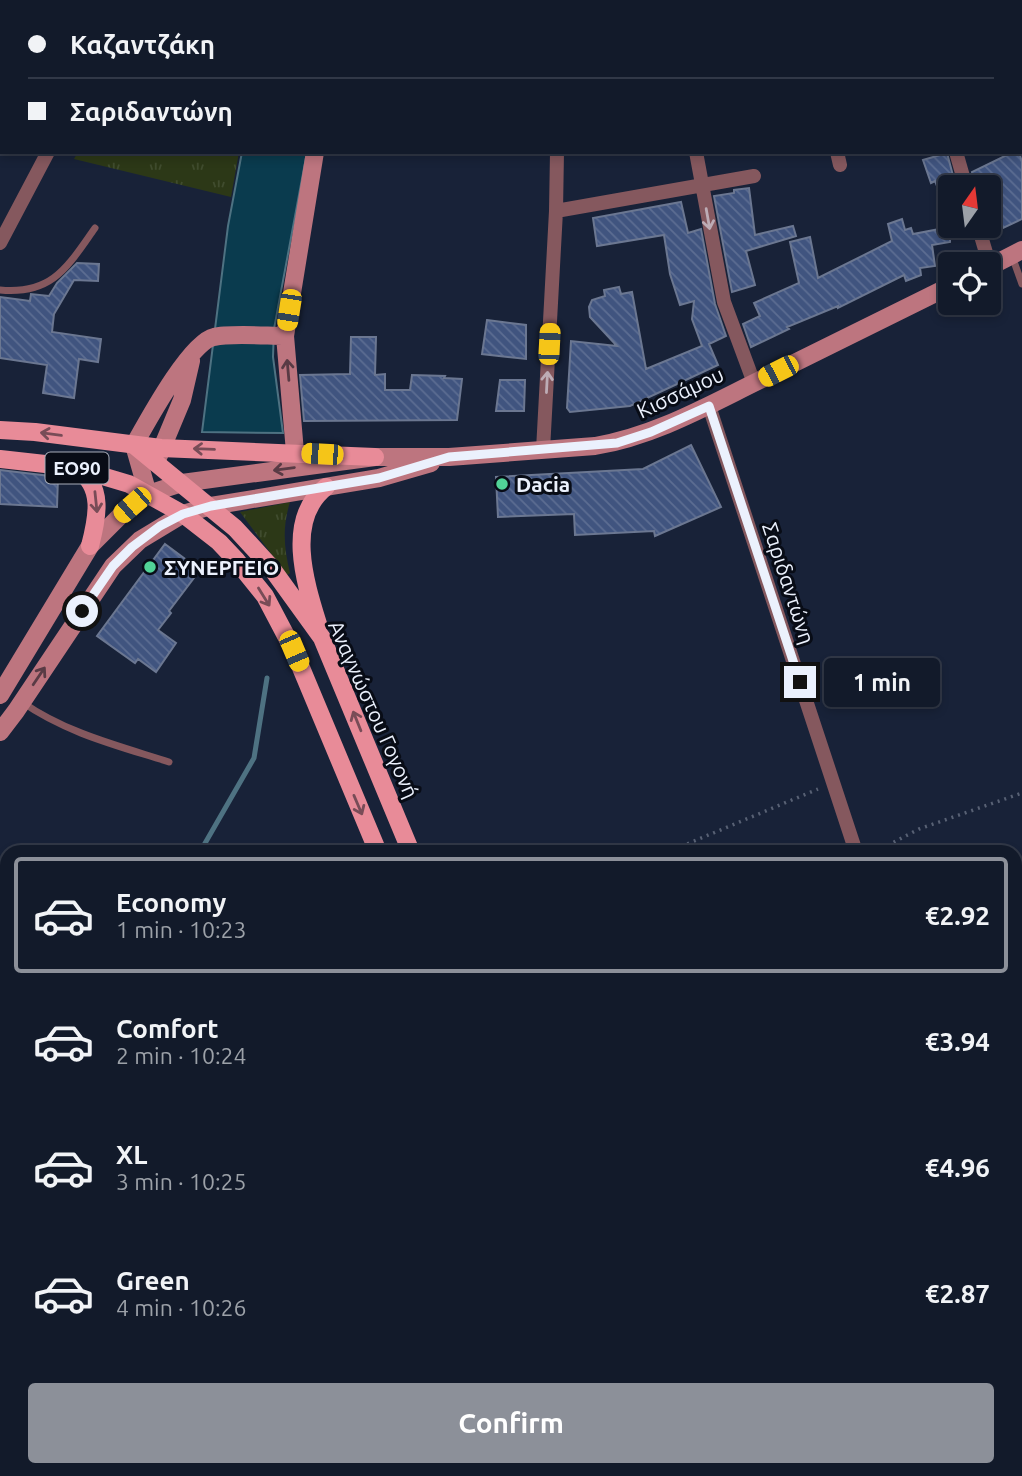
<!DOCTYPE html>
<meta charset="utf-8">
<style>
:root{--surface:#121a2a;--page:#1f2736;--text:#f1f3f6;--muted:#9ca1a8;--line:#313847;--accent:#8c9099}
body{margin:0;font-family:Ubuntu,sans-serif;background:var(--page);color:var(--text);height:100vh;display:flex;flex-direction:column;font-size:26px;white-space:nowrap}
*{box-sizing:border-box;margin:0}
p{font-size:23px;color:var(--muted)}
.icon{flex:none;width:38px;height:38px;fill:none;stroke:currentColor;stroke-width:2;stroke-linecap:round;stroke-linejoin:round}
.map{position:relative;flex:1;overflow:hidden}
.sheet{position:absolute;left:0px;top:845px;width:1022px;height:632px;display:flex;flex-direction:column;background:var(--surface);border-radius:21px 21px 0 0;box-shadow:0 4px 10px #0003,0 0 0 2px var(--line)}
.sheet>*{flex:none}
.hud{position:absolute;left:0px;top:0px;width:1022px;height:154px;box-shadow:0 4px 10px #0003,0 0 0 2px var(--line);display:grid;align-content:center;height:154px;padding:0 28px;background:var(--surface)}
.needle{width:46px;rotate:14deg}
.fabs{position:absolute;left:938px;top:175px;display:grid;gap:14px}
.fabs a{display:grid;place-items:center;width:63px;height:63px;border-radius:7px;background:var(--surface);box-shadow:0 4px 10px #0003,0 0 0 2px var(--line);font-size:35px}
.end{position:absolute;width:32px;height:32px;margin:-16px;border:9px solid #ebf1fd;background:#111;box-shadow:0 0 0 4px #111}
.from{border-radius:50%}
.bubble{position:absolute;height:49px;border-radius:7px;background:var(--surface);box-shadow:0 4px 10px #0003,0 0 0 2px var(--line);font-size:23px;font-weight:700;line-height:49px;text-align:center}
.car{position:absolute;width:21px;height:42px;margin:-21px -10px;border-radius:9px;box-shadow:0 0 5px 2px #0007;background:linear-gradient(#f5c518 24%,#345 0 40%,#f5c518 0 76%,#345 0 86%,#f5c518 0)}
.hud b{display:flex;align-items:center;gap:24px;height:66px;font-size:26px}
.hud b+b{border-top:2px solid var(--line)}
.hud i{width:18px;height:18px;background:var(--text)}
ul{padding:12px 0 0;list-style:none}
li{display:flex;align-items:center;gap:21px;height:116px;margin:0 14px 10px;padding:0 14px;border:4px solid transparent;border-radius:7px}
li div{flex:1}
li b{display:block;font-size:26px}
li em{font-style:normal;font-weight:700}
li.active{border-color:var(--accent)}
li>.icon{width:63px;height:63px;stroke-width:1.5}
.cta{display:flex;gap:14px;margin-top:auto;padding:14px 28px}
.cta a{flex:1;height:80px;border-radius:7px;background:var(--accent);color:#fff;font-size:28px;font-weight:700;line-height:80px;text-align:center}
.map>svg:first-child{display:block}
.grass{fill:url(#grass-tufts)}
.water{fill:#0a3b4e;stroke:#4e7282;stroke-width:2}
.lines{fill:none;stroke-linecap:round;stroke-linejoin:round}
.stream{stroke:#4e7282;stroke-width:5}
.building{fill:url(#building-back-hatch);stroke:#6b7791;stroke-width:2}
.path{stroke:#586174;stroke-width:3.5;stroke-dasharray:2 5;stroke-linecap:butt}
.lane{stroke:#85585e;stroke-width:7}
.street{stroke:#85585e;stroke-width:14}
.secondary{stroke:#bd757f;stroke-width:18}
.primary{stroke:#e88b98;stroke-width:18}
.oneway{stroke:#bdacb5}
.oneway2{stroke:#593b45}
.oneway3{stroke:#784c57}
.route{stroke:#ebf1fd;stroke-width:9}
.poi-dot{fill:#51d397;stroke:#080c16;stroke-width:2.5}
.labels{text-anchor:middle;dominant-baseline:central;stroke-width:6;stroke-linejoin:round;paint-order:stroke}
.shield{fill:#080c16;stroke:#a7acb8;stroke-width:2}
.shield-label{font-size:19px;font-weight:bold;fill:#ebf1fd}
.street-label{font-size:21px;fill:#ebf1fd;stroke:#080c16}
.poi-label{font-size:21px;font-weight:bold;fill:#ebf1fd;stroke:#080c16;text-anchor:start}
</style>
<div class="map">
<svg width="1022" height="1476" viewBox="0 0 1022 1476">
<defs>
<pattern id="grass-tufts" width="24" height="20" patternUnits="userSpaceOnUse" patternTransform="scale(1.75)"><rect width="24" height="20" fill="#2c3817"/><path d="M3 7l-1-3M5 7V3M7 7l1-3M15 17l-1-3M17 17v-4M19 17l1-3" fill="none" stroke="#404c2e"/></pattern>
<pattern id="building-back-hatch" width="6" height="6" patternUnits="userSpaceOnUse" patternTransform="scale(1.75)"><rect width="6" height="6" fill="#40547f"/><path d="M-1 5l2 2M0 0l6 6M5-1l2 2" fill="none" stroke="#5c6d92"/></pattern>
</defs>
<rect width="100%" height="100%" fill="#182238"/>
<path class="grass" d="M78 152H239L231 197 74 159Z
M290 502C282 528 284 548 290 573L287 575 240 512Z"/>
<path class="water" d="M242 152H307L274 329 273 357 283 433 202 432 228 226Z"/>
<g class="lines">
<path class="stream" d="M200 852 254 758 267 678
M0 1210 7 1197"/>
</g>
<path class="building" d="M1013 152H1019L1022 162V219L1001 229 989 201V187H975L972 172Z
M947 153 956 187H950L949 217 935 181 931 183 923 160Z
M749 188 755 235 793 226 796 236 746 251 755 285 732 292 714 196 734 193V190Z
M681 202 688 233 701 229 715 304 726 336 709 344 718 365 630 406 570 412 567 408 571 341 617 346 590 317 589 307 592 300 605 296 604 290 619 287 621 294 632 292 646 369 702 346 692 319 694 301 680 305 670 274 664 235 597 246 593 218Z
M902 219 905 230 911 228 913 234 950 227V242L932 245 935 266 920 268 921 275 906 281 904 275 838 308V306L787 327 789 329 751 347 743 324 760 316 754 303 799 283 790 242 810 237 818 278 892 241 888 224Z
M77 263 99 264 98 281 74 280 54 314 52 332 101 339 98 362 79 359 74 398 43 393 47 365 0 358V297L30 301 31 294 49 296 57 283Z
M487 320 526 325V359L482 354Z
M351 337H376L375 375 385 374V390H410L412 375 445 376 444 378 462 379 457 420 304 421 300 375 350 374Z
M500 380H525L524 411H496Z
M691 445 721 507 655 536 654 531 575 535 574 514 498 517 496 477 643 469Z
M0 470 58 477 57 507 0 504Z
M165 544 200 570 169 611 171 613 158 630 176 643 156 672 138 659 135 663 97 636Z"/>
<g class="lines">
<path class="path" d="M668 852 818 789
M875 852 919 829 1022 793
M303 1476 309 1470"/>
<path class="lane" d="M1016 0 1017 2
M1020 11 1022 16
M1012 256 1022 284
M0 290C53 295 68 266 95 228
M22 702C66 733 119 746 169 762
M703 1470 713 1476
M854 1476 861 1470"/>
<path class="street" d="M66 0 67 2
M542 0V2
M802 0V2
M911 0V2
M673 2 680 0
M696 152 724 302 754 383
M837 152 840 165
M956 152 966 187
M556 211 754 176
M978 226 990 266
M0 243 48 152
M709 406 856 852
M543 450 556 211 557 152
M0 1017 7 1027
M1015 1208 1021 1212
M1015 1362 1022 1339"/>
<path class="secondary" d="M338 2V0
M989 267 1022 250
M295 452 285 336 315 152
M157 460 182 400 191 361
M148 494 134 445C147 422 190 342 214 337 229 333 268 336 285 336
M0 695 90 546 120 516 148 494 182 483 375 457H449L595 446C654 436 705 407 758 381 822 349 886 317 950 286
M0 732 16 711 113 566 140 540 183 514 211 506 379 478 431 463
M1015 1058 1022 1052
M517 1476 522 1470"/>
<path class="primary" d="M0 430 35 432 161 448 375 457
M134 445 235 528 270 566 322 638 411 852
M0 459 72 467 129 484 183 514 219 542 236 560 265 596 294 651 378 852
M76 469C105 485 97 519 90 546
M318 624C305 582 285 519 326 487
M1015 1405 1022 1408"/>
</g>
<defs><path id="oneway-shaft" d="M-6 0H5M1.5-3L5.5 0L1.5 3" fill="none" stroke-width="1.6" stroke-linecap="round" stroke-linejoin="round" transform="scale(1.75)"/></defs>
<g class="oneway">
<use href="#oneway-shaft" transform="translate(708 219) rotate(80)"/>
<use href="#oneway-shaft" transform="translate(547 382) rotate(-87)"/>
</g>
<g class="oneway2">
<use href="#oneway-shaft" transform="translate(288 370) rotate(-95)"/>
<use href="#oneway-shaft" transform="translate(284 469) rotate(172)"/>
<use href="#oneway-shaft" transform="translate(39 676) rotate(-56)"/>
</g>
<g class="oneway3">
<use href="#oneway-shaft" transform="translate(51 434) rotate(-172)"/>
<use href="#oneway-shaft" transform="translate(204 449) rotate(-178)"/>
<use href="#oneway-shaft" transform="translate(96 502) rotate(84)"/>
<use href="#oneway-shaft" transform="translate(264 597) rotate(58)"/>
<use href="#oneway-shaft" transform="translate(357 721) rotate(-112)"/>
<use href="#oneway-shaft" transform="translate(358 805) rotate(67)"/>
</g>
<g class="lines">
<path class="route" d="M82 611 113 566 132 547 160 526 183 514 211 506 379 478 449 457 617 443 651 432 709 406 800 682"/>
</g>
<g class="poi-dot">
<circle cx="502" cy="484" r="7"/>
<circle cx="150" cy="567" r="7"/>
</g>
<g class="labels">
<rect class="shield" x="45.5" y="452.5" width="63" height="31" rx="5"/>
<g class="shield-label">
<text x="77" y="468">ΕΟ90</text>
</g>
<g class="street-label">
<text transform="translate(680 392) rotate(-25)">Κισσάμου</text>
<text transform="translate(789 583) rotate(72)">Σαριδαντώνη</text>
<text transform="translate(374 709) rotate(66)">Αναγνώστου Γογονή</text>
</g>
<g class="poi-label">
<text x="516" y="484">Dacia</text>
<text x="164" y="567">ΣΥΝΕΡΓΕΙΟ</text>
</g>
</g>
</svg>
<div class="fabs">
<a><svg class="needle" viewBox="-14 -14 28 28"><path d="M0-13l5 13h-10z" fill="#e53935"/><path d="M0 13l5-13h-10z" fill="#9ca1a8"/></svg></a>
<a><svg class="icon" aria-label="locate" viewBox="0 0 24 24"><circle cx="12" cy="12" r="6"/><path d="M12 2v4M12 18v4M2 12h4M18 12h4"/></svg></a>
</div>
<i class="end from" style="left:82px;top:611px"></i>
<i class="end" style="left:800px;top:682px"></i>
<div class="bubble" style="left:824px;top:658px;width:116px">1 min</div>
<i class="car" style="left:289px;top:310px;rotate:189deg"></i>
<i class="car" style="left:549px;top:344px;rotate:3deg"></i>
<i class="car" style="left:778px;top:371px;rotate:243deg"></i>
<i class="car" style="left:322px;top:454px;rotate:273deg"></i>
<i class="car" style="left:132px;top:505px;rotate:229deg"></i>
<i class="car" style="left:294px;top:651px;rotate:157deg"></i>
<div class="hud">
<b><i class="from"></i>Καζαντζάκη</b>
<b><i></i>Σαριδαντώνη</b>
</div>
<section class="sheet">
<ul>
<li class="active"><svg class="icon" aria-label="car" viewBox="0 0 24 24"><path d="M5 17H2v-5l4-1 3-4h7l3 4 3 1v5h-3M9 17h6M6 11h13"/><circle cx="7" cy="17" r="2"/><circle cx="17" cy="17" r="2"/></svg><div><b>Economy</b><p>1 min · 10:23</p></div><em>€2.92</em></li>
<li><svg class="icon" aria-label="car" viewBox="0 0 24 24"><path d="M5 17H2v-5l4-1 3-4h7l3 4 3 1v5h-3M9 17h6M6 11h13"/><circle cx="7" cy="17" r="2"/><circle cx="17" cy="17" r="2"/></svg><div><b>Comfort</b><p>2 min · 10:24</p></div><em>€3.94</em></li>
<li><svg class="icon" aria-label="car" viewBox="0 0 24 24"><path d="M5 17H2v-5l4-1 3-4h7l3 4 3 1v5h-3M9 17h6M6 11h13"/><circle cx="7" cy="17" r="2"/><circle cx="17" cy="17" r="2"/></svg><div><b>XL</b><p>3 min · 10:25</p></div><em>€4.96</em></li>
<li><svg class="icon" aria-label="car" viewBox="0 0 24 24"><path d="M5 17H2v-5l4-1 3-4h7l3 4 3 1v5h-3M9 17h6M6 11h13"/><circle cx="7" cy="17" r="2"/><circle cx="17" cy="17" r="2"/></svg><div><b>Green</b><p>4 min · 10:26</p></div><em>€2.87</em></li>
</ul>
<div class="cta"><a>Confirm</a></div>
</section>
</div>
